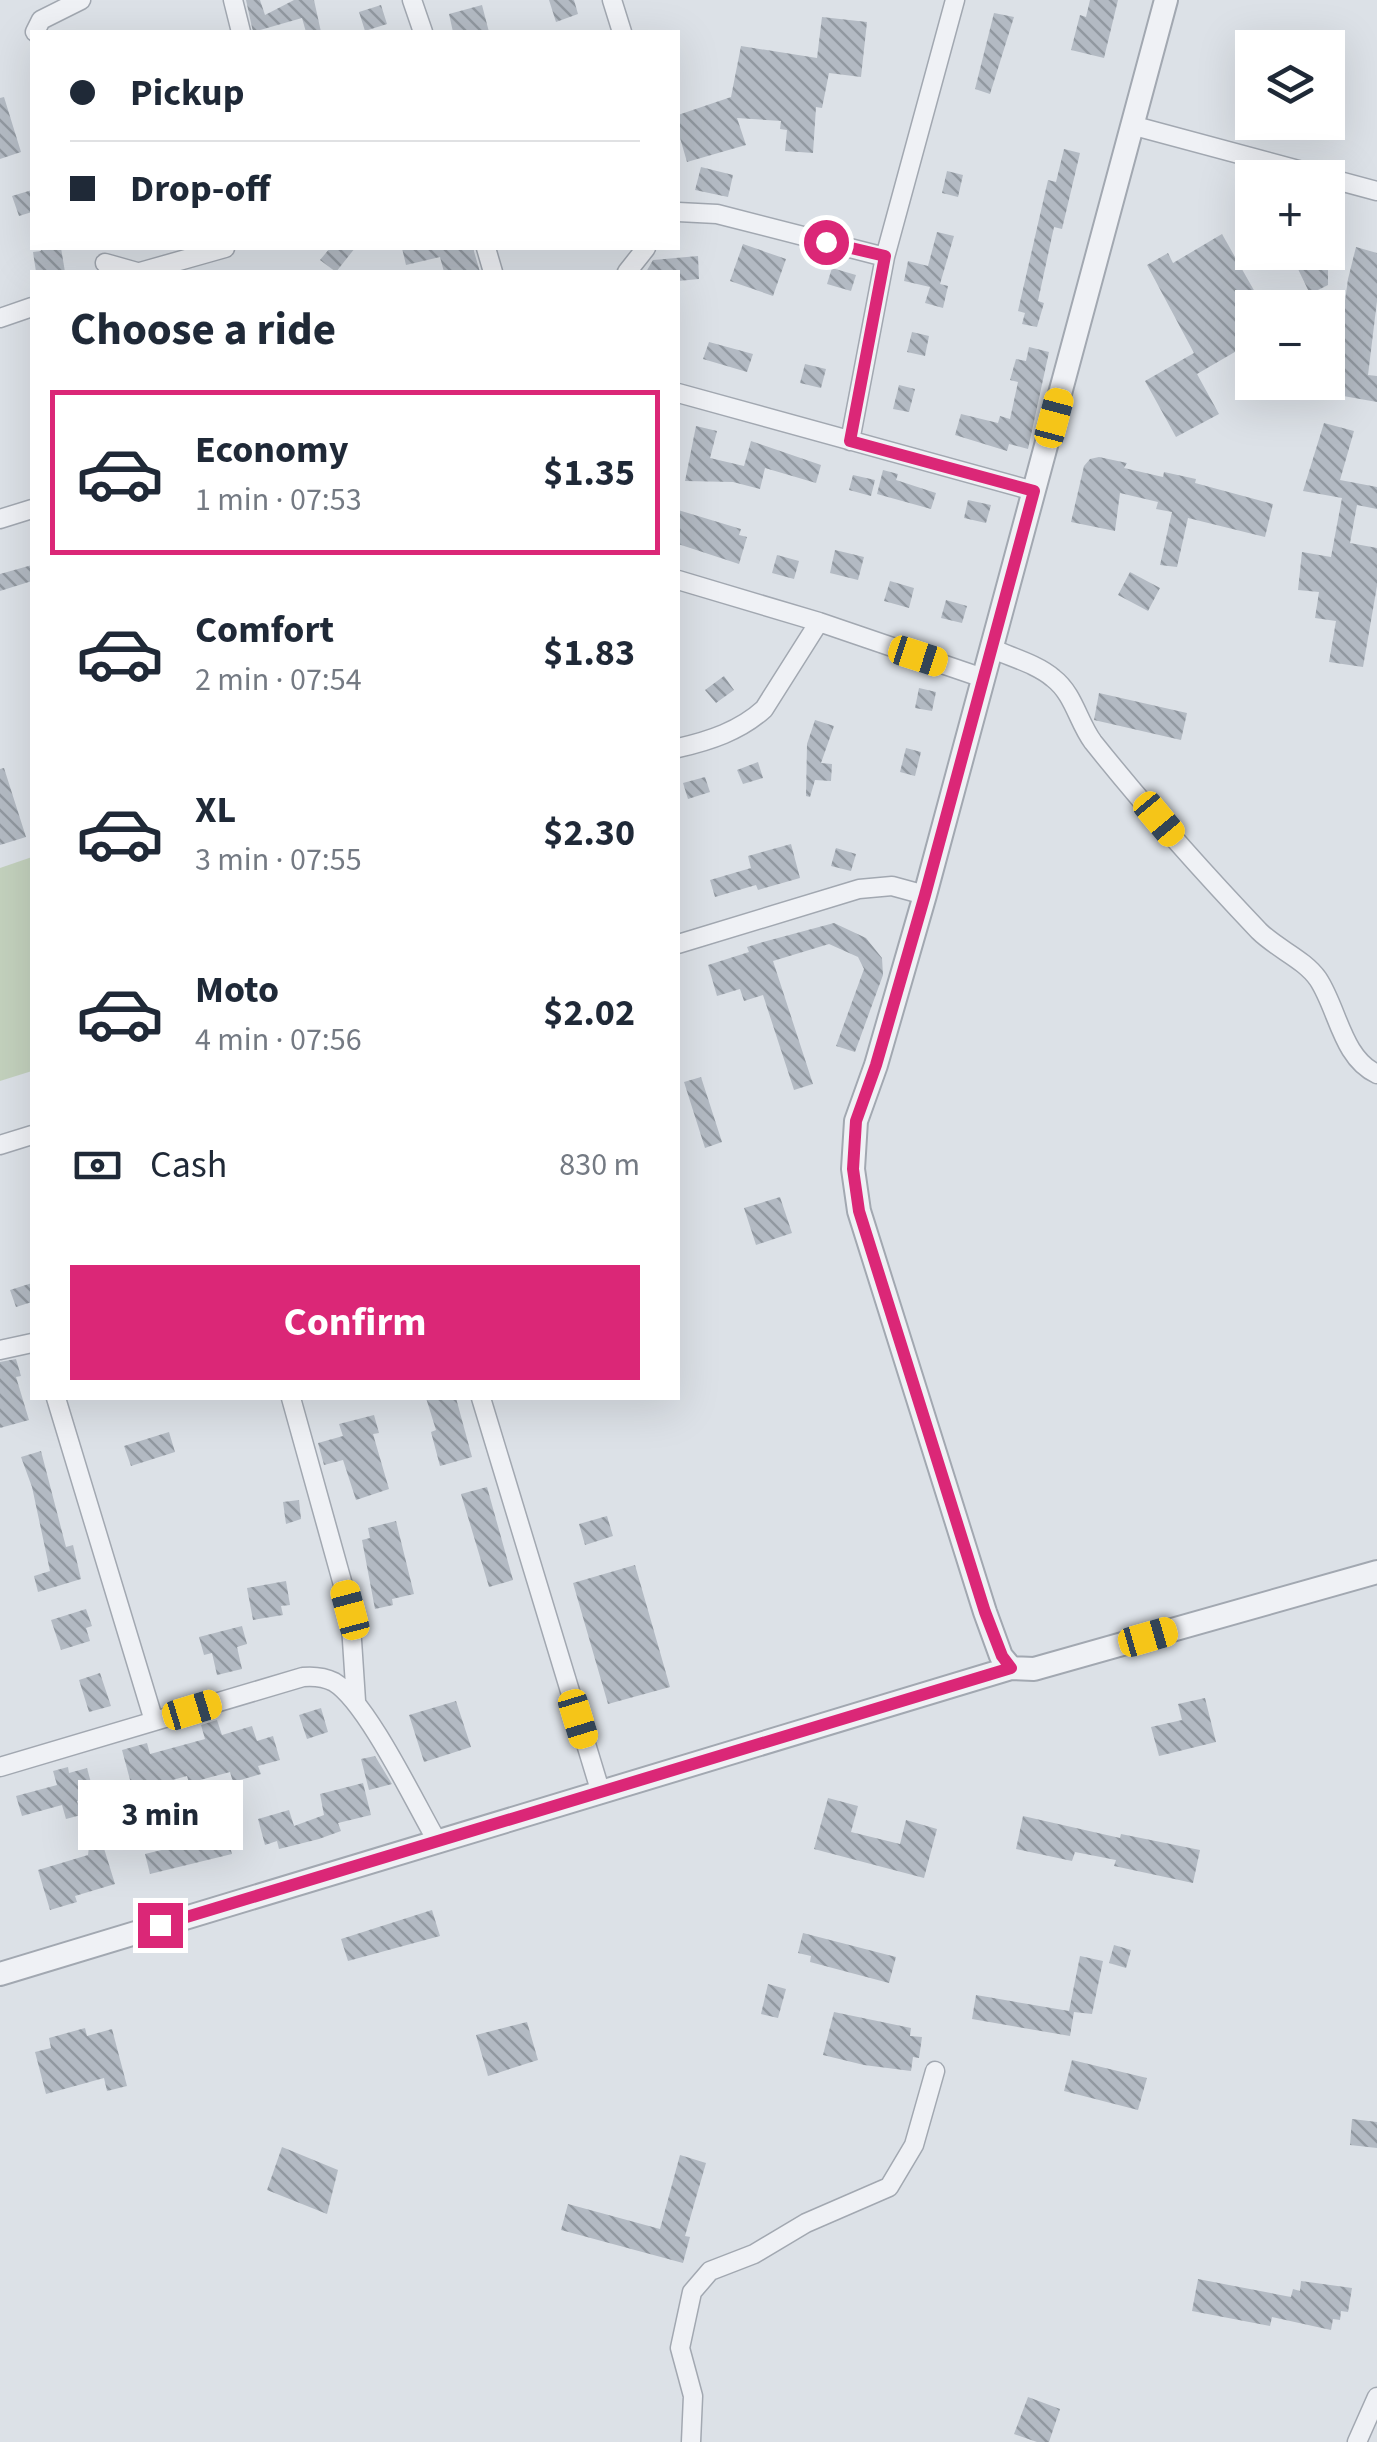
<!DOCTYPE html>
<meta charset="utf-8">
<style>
:root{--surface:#fff;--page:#f2f2f3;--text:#1f2937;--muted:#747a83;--line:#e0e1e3;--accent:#db2777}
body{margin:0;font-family:"Source Sans 3",sans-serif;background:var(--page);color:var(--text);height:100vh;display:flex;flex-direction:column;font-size:38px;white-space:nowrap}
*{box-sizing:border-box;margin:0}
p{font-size:32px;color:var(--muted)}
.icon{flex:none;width:55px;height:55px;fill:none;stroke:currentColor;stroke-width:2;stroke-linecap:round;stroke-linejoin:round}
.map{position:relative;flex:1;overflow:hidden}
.details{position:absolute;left:30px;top:270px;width:650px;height:1130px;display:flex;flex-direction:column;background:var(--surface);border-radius:0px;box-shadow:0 10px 40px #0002}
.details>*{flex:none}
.hud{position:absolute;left:30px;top:30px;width:650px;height:220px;border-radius:0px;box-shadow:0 10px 40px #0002;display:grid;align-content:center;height:220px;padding:0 40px;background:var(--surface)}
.tools{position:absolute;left:1235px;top:30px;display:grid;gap:20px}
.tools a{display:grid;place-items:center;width:110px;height:110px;border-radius:0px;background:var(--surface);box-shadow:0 10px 40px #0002;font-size:50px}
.end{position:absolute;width:45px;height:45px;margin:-22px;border:12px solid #db2777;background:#fff;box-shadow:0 0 0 5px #fff}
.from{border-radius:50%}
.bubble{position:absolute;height:70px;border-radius:0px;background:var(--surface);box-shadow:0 10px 40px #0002;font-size:32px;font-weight:700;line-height:70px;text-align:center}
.car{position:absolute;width:30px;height:60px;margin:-30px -15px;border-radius:12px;box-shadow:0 0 8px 2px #0007;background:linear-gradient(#f5c518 24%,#345 0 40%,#f5c518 0 76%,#345 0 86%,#f5c518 0)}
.hud b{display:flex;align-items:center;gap:35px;height:95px;font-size:38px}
.hud b+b{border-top:2px solid var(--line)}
.hud i{width:25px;height:25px;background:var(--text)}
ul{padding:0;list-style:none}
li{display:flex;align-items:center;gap:30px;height:165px;margin:0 20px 15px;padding:0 20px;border:5px solid transparent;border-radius:0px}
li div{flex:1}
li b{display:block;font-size:38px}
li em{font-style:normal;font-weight:700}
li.active{border-color:var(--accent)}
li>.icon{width:90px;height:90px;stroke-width:1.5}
h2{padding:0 40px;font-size:45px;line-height:120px}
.pay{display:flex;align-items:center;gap:25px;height:110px;padding:0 40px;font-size:38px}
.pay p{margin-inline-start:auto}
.primary-button{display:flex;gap:20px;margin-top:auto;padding:20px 40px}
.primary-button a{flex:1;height:115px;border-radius:0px;background:var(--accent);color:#fff;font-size:40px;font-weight:700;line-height:115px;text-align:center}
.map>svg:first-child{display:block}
.green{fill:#c3d1bd}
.building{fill:url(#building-back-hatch)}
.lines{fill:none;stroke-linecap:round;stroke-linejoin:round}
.minor-casing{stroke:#a2a8b1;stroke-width:21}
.tertiary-casing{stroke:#a2a8b1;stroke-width:26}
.minor{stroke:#eff1f5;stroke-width:18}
.tertiary{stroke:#eff1f5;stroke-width:22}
.route{stroke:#db2777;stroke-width:12}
</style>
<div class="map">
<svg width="1377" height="2442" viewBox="0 0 1377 2442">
<defs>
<pattern id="building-back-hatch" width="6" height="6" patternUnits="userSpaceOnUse" patternTransform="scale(2.5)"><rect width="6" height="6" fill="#b3bac3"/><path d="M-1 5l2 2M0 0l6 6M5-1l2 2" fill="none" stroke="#9198a0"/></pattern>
</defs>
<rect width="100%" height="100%" fill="#dce1e7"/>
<path class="green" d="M32 857V1071L0 1081V868Z"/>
<path class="building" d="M246 0H260L265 15 294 0H314L321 32H306L302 18 253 32Z
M549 0H574L578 14 556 22Z
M1090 0H1118L1104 58 1071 50 1080 15 1086 17Z
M381 5 387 24 365 31 359 12Z
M482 5 489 32H453L449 14Z
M994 13 1014 17 990 94 975 89Z
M822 17 867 22 861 77 829 73 822 108 816 107 813 153 785 151 787 130 780 129 781 121 737 118 746 145 687 162 678 131V115L731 97 741 46 817 58Z
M4 97 21 152 0 159V98Z
M1064 149 1080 153 1062 229 1054 227 1038 301 1044 303 1037 327 1022 324 1025 313 1018 311 1048 180 1056 182Z
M701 167 733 175 728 197 695 190Z
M947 171 963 175 958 197 942 193Z
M32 190V212L19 216 12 196Z
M937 232 954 236 940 284 948 286 943 308 925 303 930 287 904 281 908 261 928 266Z
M1222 234 1264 308H1252V342L1197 374 1219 414 1176 437 1145 381 1194 353 1147 265 1168 253 1173 263Z
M743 244 786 259 773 296 730 281Z
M1356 247 1377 253V301L1368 375 1377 376V402L1332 394 1348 279Z
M40 248H61L65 272H36L33 252 41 251Z
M330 248H355L336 272 320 260Z
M402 248H473L480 272H444L440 257 406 265Z
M1328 254V285L1310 294 1298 269Z
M698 256 699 279 678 281V272H646L653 260Z
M832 268 856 275 851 291 827 284Z
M912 332 929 336 925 356 907 352Z
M709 342 753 354 747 372 703 359Z
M1029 347 1049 352 1028 449 1009 444 1007 451 955 435 961 414 998 423 1000 416 1010 419 1018 382 1010 380 1016 359 1026 361Z
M805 364 826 369 821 388 800 383Z
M899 385 915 389 909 412 893 409Z
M1324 423 1354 431 1340 480 1377 487V509L1357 505 1350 543 1377 548V586L1363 667 1329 662 1336 621 1315 618 1319 592 1298 590 1302 552 1331 557 1342 498 1303 491Z
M696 426 717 431 710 458 744 466 751 441 821 465 816 483 765 468 760 489 733 482 685 481Z
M1099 457 1127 463 1124 468 1163 477 1164 472 1196 479 1195 483 1273 504 1265 537 1188 518 1177 567 1160 565 1172 512 1156 509 1158 502 1120 493 1115 531 1071 522 1084 466 1090 459Z
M883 470 898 474 896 480 936 493 931 509 877 494Z
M853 475 875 480 871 496 849 490Z
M968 500 991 505 986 523 964 518Z
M678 510 741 529 739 535 747 537 739 564 678 544Z
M835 550 864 557 858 580 830 573Z
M777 555 799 561 794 579 772 573Z
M32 565V581L0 591V574Z
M1130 572 1160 588 1148 611 1118 595Z
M890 581 914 588 909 608 884 601Z
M946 600 967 606 962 623 941 618Z
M724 676 734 690 716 703 705 690Z
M919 688 936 692 932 711 915 708Z
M1099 693 1187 713 1181 740 1094 720Z
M815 720 834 726 821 763 832 764 831 781 815 780 810 797 806 796 807 744Z
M906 748 921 752 915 776 900 772Z
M758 762 763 778 743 784 737 770Z
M4 768 26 837 0 845V769Z
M705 777 710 792 688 799 683 783Z
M791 844 800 878 758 890 756 885 715 897 710 880 751 868 748 856Z
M836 848 856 854 851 871 831 866Z
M834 923 866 938 882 958 883 975 855 1052 836 1046 864 969 858 957 829 944 773 961 813 1084 794 1090 763 995 744 1001 740 989 717 996 708 965 749 952 747 947 763 942Z
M701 1077 722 1142 705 1148 684 1082Z
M780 1197 792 1233 756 1245 744 1208Z
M32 1283V1302L16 1307 10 1290Z
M16 1359 21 1376 16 1377 29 1420 0 1428V1362Z
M426 1398H456L472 1457 440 1466 431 1432 436 1430Z
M374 1415 379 1433 373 1434 389 1489 356 1500 343 1460 324 1465 318 1443 343 1436 339 1424Z
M169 1432 175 1452 131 1466 124 1446Z
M41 1451 66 1547 73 1545 81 1579 38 1592 34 1576 50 1571 32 1487 21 1457Z
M487 1487 513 1580 489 1587 461 1494Z
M299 1500 301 1519 286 1524 283 1502Z
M607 1516 613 1536 585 1545 579 1524Z
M396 1521 414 1594 392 1599 393 1605 375 1609 362 1540 370 1538 368 1528Z
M635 1565 670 1687 608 1704 573 1583Z
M286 1581 290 1605 281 1606 283 1615 253 1620 247 1588Z
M86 1609 92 1626 86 1628 90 1641 61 1650 51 1620Z
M242 1626 247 1644 237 1647 242 1669 217 1675 212 1653 204 1655 199 1637Z
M100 1673 111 1706 89 1712 79 1680Z
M1205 1698 1216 1742 1159 1756 1151 1727 1182 1720 1178 1704Z
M456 1701 471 1747 424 1762 409 1715Z
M321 1708 328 1732 307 1739 299 1715Z
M217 1720 222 1735 252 1726 257 1741 273 1736 280 1760 258 1766 261 1774 233 1782 230 1772 189 1783 187 1776 133 1791 122 1750 147 1743 150 1754 205 1739 201 1725Z
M375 1756 392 1784 369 1790 361 1759Z
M68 1767 69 1773 87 1768 95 1797 77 1801 81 1815 66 1819 62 1805 22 1816 16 1796 57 1785 53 1771Z
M363 1783 371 1815 338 1823 341 1831 319 1839 279 1849 277 1841 265 1845 258 1819 289 1810 294 1826 324 1815 320 1794Z
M828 1798 858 1806 851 1832 900 1844 906 1820 937 1829 924 1878 814 1849Z
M93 1813 115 1884 75 1896 77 1902 50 1910 38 1870 88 1855Z
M1023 1816 1120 1838 1121 1834 1200 1850 1193 1883 1114 1866 1116 1860 1075 1852 1072 1861 1016 1849Z
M228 1839 232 1854 150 1874 145 1854 186 1844 187 1850Z
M432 1910 440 1936 348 1961 341 1939Z
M803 1933 896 1957 889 1983 810 1962 811 1956 798 1953Z
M1114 1945 1131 1950 1126 1968 1109 1963Z
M1080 1956 1103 1961 1092 2014 1074 2012 1070 2036 972 2019 976 1995 1069 2011Z
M768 1984 786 1989 778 2018 761 2014Z
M834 2012 911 2028 910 2036 922 2037 919 2058 913 2057 911 2071 864 2065 823 2055Z
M527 2022 538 2060 488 2076 476 2035Z
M85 2028 87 2036 112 2029 127 2086 107 2091 104 2078 46 2094 35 2052 51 2048 49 2038Z
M1072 2060 1147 2078 1138 2110 1064 2091Z
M1352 2119 1377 2122V2148L1350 2145Z
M282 2147 338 2170 327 2214 267 2190Z
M680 2155 706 2163 685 2236 690 2237 683 2263 561 2230 568 2204 660 2229Z
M1198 2279 1291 2297 1293 2289 1300 2291 1301 2281 1352 2288 1348 2312 1341 2311 1340 2320 1333 2319 1331 2330 1272 2317 1270 2326 1192 2311Z
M1028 2397 1060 2409 1049 2442H1037L1014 2434Z"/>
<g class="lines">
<g class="minor-casing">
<path id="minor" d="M233 0 241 32
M412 0 423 32
M612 0 622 32
M35 32 41 20 81 0
M1131 125 1377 191
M678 212 717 214 885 257
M486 248 493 272
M105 263 137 272
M140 272 225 248
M627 272 646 248
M0 318 32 307
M678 393 1034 491
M850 441 885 257 955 0
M0 519 32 509
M678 580 819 622 983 678
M991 648C1010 657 1037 664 1053 678 1074 694 1078 722 1093 742 1145 807 1202 871 1259 931 1277 949 1304 959 1318 979 1338 1009 1342 1058 1377 1074
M678 748C709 741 740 731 764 709L819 622
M678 944 859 889 892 886 925 895
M0 1145 32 1135
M0 1350 32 1343
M56 1398 154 1721
M291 1398 350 1610 356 1701
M481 1398 600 1790
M0 1767 303 1677C314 1676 324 1677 334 1682 367 1702 415 1803 437 1841
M691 2442 693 2396 680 2348 692 2292 710 2271 754 2254 806 2223 889 2187 914 2145 935 2071
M1357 2442 1377 2397"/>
</g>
<g class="tertiary-casing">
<path id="tertiary" d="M1166 0 925 895 876 1065 856 1121 853 1169 859 1211 985 1612 1001 1656 1011 1668 1034 1669 1377 1572
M0 1974 1011 1668"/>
</g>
<use href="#minor" class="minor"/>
<use href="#tertiary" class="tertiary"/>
</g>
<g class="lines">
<path class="route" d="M160 1925 1011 1668 1002 1656 985 1612 859 1211 853 1169 856 1121 876 1065 925 895 1034 491 850 441 885 256 826 242"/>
</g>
</svg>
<div class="tools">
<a><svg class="icon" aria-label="layers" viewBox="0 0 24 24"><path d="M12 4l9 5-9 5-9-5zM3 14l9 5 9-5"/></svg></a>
<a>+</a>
<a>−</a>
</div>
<i class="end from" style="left:826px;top:242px"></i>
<i class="end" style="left:160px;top:1925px"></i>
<div class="bubble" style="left:78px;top:1780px;width:165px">3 min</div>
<i class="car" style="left:1054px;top:418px;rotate:15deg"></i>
<i class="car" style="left:918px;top:656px;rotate:108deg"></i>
<i class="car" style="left:1159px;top:819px;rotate:140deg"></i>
<i class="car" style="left:350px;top:1610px;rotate:345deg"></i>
<i class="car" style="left:1148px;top:1637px;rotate:74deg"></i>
<i class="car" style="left:192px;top:1710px;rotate:73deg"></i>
<i class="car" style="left:578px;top:1719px;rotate:163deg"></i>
<div class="hud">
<b><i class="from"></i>Pickup</b>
<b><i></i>Drop-off</b>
</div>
<section class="details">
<h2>Choose a ride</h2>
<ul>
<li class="active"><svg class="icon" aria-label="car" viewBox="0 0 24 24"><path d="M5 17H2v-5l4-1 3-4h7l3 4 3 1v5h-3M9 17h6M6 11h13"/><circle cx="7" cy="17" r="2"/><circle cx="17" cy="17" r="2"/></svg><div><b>Economy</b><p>1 min · 07:53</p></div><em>$1.35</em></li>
<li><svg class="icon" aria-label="car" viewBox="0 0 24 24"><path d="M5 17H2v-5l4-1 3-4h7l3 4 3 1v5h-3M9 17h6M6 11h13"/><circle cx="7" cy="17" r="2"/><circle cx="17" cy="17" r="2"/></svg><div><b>Comfort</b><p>2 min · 07:54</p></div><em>$1.83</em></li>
<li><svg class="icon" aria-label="car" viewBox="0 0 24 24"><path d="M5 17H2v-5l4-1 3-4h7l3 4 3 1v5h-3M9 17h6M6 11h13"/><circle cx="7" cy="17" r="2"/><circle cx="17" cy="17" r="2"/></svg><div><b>XL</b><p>3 min · 07:55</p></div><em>$2.30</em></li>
<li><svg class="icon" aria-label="car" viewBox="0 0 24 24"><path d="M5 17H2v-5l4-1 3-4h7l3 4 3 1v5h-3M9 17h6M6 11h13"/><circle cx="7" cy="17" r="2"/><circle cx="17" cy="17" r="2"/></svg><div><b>Moto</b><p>4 min · 07:56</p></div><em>$2.02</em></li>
</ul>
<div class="pay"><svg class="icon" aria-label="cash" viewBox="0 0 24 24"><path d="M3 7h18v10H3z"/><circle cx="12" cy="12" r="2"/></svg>Cash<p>830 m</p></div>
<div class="primary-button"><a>Confirm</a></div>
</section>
</div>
